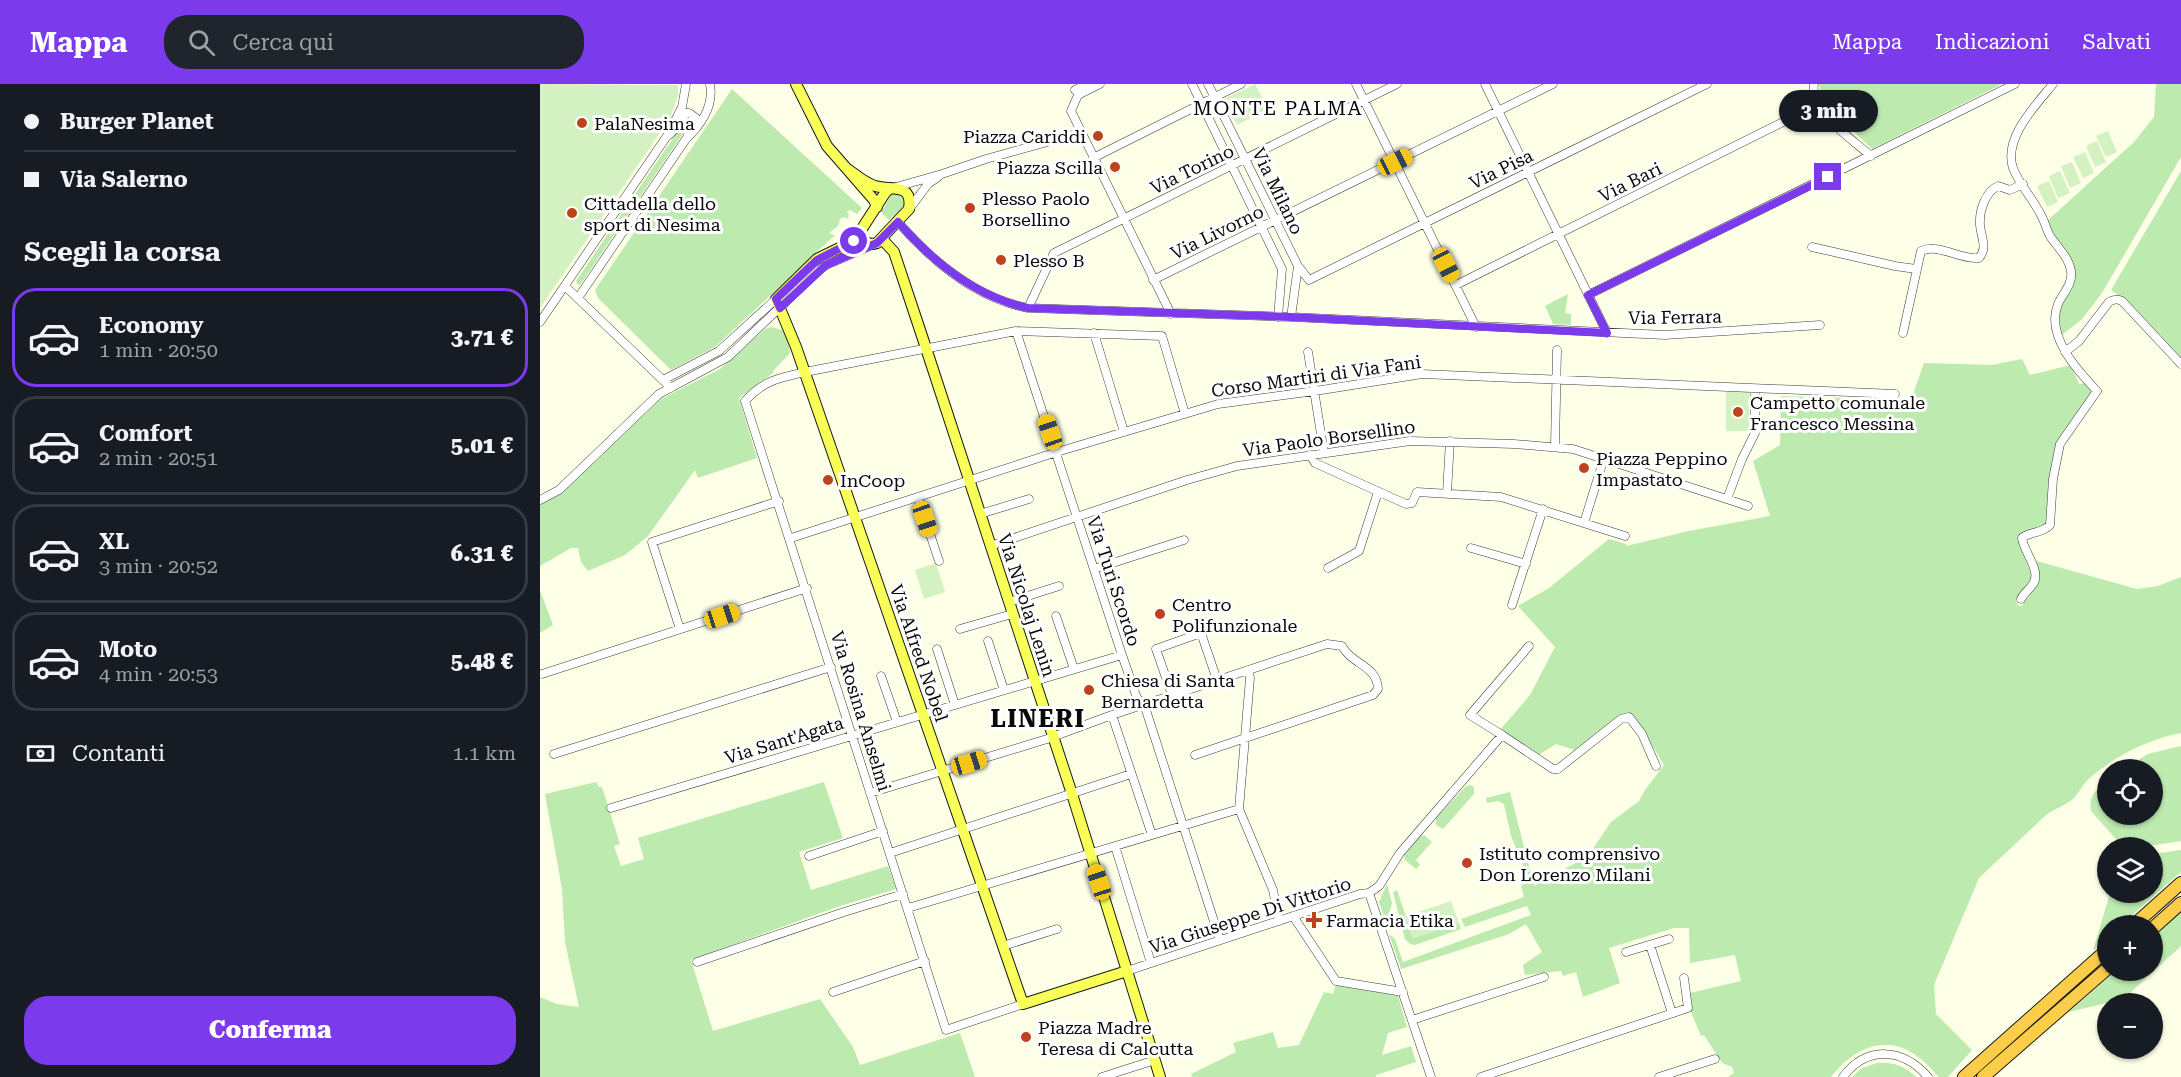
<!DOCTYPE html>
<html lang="it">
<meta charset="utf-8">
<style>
:root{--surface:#171b24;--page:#20242c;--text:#f1f3f6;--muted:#9ea1a6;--line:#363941;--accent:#7c3aed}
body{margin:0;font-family:"Roboto Serif",serif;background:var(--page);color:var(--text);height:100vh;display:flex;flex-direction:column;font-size:22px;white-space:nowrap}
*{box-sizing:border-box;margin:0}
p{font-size:20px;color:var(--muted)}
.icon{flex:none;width:33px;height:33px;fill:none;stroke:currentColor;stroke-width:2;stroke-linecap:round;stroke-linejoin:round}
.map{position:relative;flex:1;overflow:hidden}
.drawer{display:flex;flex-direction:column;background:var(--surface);width:540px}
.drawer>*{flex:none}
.hud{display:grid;align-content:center;height:132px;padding:0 24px;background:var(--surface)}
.buttons{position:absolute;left:1557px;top:675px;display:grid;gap:12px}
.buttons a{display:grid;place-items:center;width:66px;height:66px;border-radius:50%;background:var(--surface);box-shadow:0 2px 4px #0004;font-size:30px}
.end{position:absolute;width:27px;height:27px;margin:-14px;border:8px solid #7c3aed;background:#fff;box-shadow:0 0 0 3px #fff}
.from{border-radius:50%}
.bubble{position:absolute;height:42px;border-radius:21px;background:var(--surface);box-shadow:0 2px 4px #0004;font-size:20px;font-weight:800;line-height:42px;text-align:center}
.car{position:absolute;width:18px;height:36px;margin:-18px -9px;border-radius:8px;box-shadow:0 0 4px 2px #0007;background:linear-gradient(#f5c518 24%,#345 0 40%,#f5c518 0 76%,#345 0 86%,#f5c518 0)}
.hud b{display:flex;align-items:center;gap:21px;height:57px;font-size:22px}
.hud b+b{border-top:2px solid var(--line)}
.hud i{width:15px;height:15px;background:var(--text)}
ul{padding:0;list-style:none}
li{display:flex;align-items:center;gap:18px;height:99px;margin:0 12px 9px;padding:0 12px;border:3px solid var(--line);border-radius:24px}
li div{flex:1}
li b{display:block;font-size:22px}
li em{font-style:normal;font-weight:800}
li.on{border-color:var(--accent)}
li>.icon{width:54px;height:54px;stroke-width:1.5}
h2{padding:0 24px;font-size:27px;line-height:72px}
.pay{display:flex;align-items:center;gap:15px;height:66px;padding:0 24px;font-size:22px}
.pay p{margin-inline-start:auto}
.cta{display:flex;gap:12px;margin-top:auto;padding:12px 24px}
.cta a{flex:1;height:69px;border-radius:24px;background:var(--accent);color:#fff;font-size:24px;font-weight:800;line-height:69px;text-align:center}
header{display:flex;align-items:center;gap:36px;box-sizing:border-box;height:84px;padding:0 30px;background:var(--accent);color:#fff}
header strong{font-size:28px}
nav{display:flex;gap:33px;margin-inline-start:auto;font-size:21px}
.search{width:420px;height:54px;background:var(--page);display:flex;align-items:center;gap:15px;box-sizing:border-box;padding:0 21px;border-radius:24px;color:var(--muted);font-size:22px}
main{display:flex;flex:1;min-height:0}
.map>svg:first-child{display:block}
.green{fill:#bdeaaf}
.pitch{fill:#d3f1c1}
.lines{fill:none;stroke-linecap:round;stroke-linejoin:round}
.minor-casing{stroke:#3c3c3c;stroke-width:9}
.major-casing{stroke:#1a1a1a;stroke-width:12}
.highway-casing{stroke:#1a1a1a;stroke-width:14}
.minor{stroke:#fff;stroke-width:8}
.major{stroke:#f8ff56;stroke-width:10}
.highway{stroke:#fbcd48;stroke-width:12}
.route{stroke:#7c3aed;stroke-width:8}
.poi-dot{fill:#be431d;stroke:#fff;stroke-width:2}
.labels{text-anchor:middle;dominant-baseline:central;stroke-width:6;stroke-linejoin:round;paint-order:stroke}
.poi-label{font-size:18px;fill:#090909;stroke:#fff;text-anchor:start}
.street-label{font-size:18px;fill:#090909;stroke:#fff}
.neighbourhood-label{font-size:20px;letter-spacing:1.5px;fill:#090909;stroke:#fff}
.district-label{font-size:24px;font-weight:bold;letter-spacing:1.5px;fill:#090909;stroke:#fff}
</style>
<header>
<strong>Mappa</strong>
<div class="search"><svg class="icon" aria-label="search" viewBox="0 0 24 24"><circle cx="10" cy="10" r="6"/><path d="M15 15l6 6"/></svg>Cerca qui</div>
<nav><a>Mappa</a><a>Indicazioni</a><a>Salvati</a></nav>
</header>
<main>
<section class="drawer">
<div class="hud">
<b><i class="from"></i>Burger Planet</b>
<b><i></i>Via Salerno</b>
</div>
<h2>Scegli la corsa</h2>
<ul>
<li class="on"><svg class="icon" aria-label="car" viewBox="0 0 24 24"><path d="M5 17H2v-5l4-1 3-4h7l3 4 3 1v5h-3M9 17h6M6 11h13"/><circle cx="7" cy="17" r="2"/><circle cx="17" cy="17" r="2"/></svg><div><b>Economy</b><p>1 min · 20:50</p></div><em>3.71 €</em></li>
<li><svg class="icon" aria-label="car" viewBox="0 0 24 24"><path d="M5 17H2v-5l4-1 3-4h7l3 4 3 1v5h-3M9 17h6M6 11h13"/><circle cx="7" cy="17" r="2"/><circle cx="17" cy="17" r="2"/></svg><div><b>Comfort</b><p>2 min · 20:51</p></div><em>5.01 €</em></li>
<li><svg class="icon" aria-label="car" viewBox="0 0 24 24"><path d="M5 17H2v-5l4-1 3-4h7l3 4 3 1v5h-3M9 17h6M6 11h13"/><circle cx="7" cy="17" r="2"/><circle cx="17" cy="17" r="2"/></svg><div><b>XL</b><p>3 min · 20:52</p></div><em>6.31 €</em></li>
<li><svg class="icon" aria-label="car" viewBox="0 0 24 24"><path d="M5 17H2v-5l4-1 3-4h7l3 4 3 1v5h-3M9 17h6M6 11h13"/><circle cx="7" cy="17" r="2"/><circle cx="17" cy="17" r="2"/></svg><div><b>Moto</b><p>4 min · 20:53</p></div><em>5.48 €</em></li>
</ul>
<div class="pay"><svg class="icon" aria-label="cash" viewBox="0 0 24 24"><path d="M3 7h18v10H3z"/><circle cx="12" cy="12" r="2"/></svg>Contanti<p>1.1 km</p></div>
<div class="cta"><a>Conferma</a></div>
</section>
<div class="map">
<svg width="1641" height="993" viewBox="0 0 1641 993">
<rect width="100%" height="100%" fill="#fdffe6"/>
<path class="green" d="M1279 0H1462L1332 65 1284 19Z
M1616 0H1641V73L1562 209 1542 235 1521 252 1519 225 1533 197 1507 137 1594 58 1614 33Z
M192 5 322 124 317 130 310 126 307 127 309 131 308 135 304 133 300 135 298 142 290 148V150L295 151 175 263 131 286 58 214 55 206Z
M148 32 153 35 40 201H38L36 197Z
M1641 87V273L1596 225 1571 206Z
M352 110 361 111 365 118 363 124 349 136 341 128Z
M1028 210 1025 229 1031 230V241L1013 240 1005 222Z
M231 243 242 246 249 259 250 269 233 287V289L199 314 217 374 158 394 155 386 108 452 85 471 48 487 41 478 38 464H31L0 482V419L27 404 121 315 180 285 225 245Z
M1482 275 1490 291 1531 281 1539 300 1546 299 1552 306C1550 327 1526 341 1517 360 1509 378 1509 418 1506 439L1503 443 1480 453 1479 460 1492 492V496L1486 501 1476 517 1478 521 1482 522C1493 500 1506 501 1493 476L1597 505 1618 502 1641 493V649C1609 655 1577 671 1552 692 1544 698 1540 707 1534 714 1527 721 1514 725 1506 731L1439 794 1394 901 1396 930 1432 966 1408 993H1399C1391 985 1384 976 1374 970 1343 949 1311 967 1291 993H1188L1194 989 1192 983 1182 979 1164 951 1161 952 1151 928 1150 909 1201 897 1195 871 1150 879 1149 844H1134L1069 864 1080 899 1043 913 1036 888 1023 892 1021 887 985 891 983 881 1002 868 986 840 969 850 861 885 849 850 855 855 863 878 991 831 987 822 925 843 921 835 984 813 981 803 987 791 971 752 964 720 958 717 947 719 946 714 970 708 994 802 1048 772 1071 738 1099 717 1105 706 1124 681 1096 635 1089 630 1078 633 1035 666 1016 660 997 672 959 647 990 611 1015 563 978 522 1009 504 1069 455 1086 460V462L1149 447 1230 432 1213 377 1240 361 1241 312 1371 316 1384 279 1452 281Z
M0 506 13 541 0 549Z
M1641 662V757L1602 763H1583L1551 727C1548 712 1557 705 1567 696L1568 730H1612V686L1584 685 1608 670Z
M56 698 59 703H62L80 760 74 762 81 782 104 775 98 754 284 698 303 754 259 768 271 806 348 782 356 805 297 823 151 876 173 947 280 915 313 963 320 981 420 949 435 993H0V913L17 920 39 923 25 858 22 805 5 710Z
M930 701 934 703V710L903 745 896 741V734L926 702Z
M884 751 892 758 876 776 880 781 876 785 865 776 864 772 880 752Z
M1641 766V788L1581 841 1568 842 1567 854 1553 867 1570 809 1612 808 1613 770Z
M847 800 852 819 847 841 839 818Z
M857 806 873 854 919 839 921 845 875 861 870 860 865 855 853 808Z
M1641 828V862L1588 911 1579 916 1529 928 1576 887 1612 886 1613 853Z
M796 900 858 912 867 943 848 949 842 971 871 962 876 978 836 991V993H652L651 990 696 968 693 959 733 948 738 964 759 961 784 908 793 910Z
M1337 979C1352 978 1365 982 1376 993H1312L1322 984Z"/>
<path class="pitch" d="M0 0 138 1V12L130 34 0 224Z
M715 0 728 25 697 41 684 15Z
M1568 47 1577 68 1566 73 1556 52Z
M1557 57 1566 78 1555 83 1546 62Z
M1545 68 1554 89 1543 94 1533 73Z
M1532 78 1541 99 1530 104 1521 82Z
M1520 87 1530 109 1518 114 1509 92Z
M1509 97 1518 118 1507 123 1497 102Z
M1186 308H1209V347H1186Z
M396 479 405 508 384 515 375 486Z
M911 817 919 839 873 854 866 832Z"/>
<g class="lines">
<g class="minor-casing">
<path id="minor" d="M652 0 742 185 738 233
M668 0 758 182 751 233
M816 0 936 243
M945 0 1067 249
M1274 0C1269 27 1312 55 1331 72
M535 6 547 0
M538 11 531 27 631 230
M538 11 560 0
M129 51 136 44 146 29H149L156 34 148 51
M553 74 701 0
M356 103 402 90 446 75 540 49
M370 124 388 100 398 93
M358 138C392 177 436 214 488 224L751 233 1125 251 1280 241
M1272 163 1355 182 1376 185
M758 182 769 196 1167 0
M613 196 1013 0
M916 201 1277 21
M25 202 131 304
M1048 211 1475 0
M38 214 146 55C161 41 174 22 170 0
M488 224 514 169 857 0
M0 238 127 52 142 23 146 0
M476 247 582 571 597 614 604 620 680 856
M554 249 584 348
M1363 249 1381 167C1399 159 1420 176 1439 174 1448 164 1441 153 1440 141 1439 127 1445 108 1458 102L1470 106 1483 100
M768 268 784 369
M1525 268 1539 257 1569 218C1574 215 1577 215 1582 217L1641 280
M123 296 179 267 236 215
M1015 362 1017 266
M770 371 775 379 866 420 872 419 877 408 961 413 1085 452
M907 409 910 357
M378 414 399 477
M1187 415 1202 375 1215 349V305
M0 416 19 406 119 310 188 273 279 186 286 181 332 161
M440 430 489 415
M1044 439 1064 374
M251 454 517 368 678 320 775 307 882 290 1355 310
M450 462 647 396 697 382 870 357 974 360 1033 365 1208 422
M931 464 986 480
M788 484 819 467 838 408
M554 485 644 456
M1481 515C1484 509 1489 506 1493 500 1502 487 1483 467 1482 454 1490 447 1502 450 1510 441L1513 395 1520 360 1557 307C1538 287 1505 252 1518 220 1523 209 1533 200 1531 187 1529 173 1517 163 1510 152 1506 145 1505 138 1501 131 1493 115 1479 100 1473 84 1463 54 1496 21 1513 0
M469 518 519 502
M972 521 1003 425
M516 532 534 585
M140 545 112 458 239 417
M420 545 472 530
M448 557 464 606
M397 565 415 621
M708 586 710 594 699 725 733 806 739 837
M2 590 267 504
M341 592 357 638
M632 611 616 565 661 549 677 596
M572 631 612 751
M962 651 930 631 989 562
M14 670 291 583
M330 709 507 655 572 631 787 560 802 562C812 581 837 581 838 605L833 611 655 671
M71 724 582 571
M575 762 611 879
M350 769 591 690
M269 772 343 747
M829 809 839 802 860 769 962 651 1013 685H1018L1081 635 1089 633 1102 650 1116 682
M368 824 699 725
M753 832 796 897 863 908
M1110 861 1132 929
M463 862 517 845
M1086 868 1129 855
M157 878 304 828 363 810
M587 887 820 810 829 809 891 993
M293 908 385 877
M483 920 406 946 205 317C224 296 239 294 265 288L476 247 622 252 645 330
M872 936 1004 893
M562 993 615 976
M941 993 1148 924 1144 894
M1119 993 1175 975
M1303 993C1327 961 1363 964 1388 993"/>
</g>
<g class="major-casing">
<path id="major" d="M256 0 287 62 334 116 337 123
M309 86C317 92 325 99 335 102 352 107 373 98 369 125L337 159C328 162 323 157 319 149
M350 104 345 109 314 157 277 175 236 215 256 263 483 920 587 887
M342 155 354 168 384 258 532 710 620 993"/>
</g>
<g class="highway-casing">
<path id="highway" d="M1593 842 1641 799
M1612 845 1641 819
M1424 993 1568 865
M1443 993 1568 884"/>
</g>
<use href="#minor" class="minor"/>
<use href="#major" class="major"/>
<use href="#highway" class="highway"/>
</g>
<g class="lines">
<path class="route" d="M314 157 277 176 236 215 240 224 286 181 337 159 358 138C392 177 436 213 488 224L751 233 1067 249 1048 211 1288 93"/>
</g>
<g class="poi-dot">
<circle cx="42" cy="39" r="6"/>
<circle cx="558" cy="52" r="6"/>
<circle cx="575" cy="83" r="6"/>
<circle cx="430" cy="124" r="6"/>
<circle cx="32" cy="129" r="6"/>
<circle cx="461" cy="176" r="6"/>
<circle cx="1198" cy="328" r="6"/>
<circle cx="1044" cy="384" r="6"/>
<circle cx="288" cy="396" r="6"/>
<circle cx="620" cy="530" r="6"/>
<circle cx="549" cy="606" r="6"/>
<circle cx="927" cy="779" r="6"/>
<path d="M771 827h6v6h6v6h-6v6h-6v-6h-6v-6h6z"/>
<circle cx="486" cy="953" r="6"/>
</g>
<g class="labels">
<g class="poi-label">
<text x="54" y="39">PalaNesima</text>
<text x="546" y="52" text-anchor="end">Piazza Cariddi</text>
<text x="563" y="83" text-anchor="end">Piazza Scilla</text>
<text x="442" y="114">Plesso Paolo<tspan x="442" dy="21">Borsellino</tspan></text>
<text x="44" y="119">Cittadella dello<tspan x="44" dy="21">sport di Nesima</tspan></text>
<text x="473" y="176">Plesso B</text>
<text x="1210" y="318">Campetto comunale<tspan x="1210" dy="21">Francesco Messina</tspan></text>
<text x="1056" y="374">Piazza Peppino<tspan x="1056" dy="21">Impastato</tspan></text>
<text x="300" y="396">InCoop</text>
<text x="632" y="520">Centro<tspan x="632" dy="21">Polifunzionale</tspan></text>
<text x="561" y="596">Chiesa di Santa<tspan x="561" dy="21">Bernardetta</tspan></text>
<text x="939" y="769">Istituto comprensivo<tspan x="939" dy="21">Don Lorenzo Milani</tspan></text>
<text x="786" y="836">Farmacia Etika</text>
<text x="498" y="943">Piazza Madre<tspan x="498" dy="21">Teresa di Calcutta</tspan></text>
</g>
<g class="street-label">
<text transform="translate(652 85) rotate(-26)">Via Torino</text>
<text transform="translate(961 85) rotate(-26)">Via Pisa</text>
<text transform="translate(1090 98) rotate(-26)">Via Bari</text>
<text transform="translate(738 107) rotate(64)">Via Milano</text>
<text transform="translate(677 148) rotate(-26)">Via Livorno</text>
<text transform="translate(1135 233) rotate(-1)">Via Ferrara</text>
<text transform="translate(776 292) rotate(-8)">Corso Martiri di Via Fani</text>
<text transform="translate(789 354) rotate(-8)">Via Paolo Borsellino</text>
<text transform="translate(574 497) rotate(72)">Via Turi Scordo</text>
<text transform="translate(487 521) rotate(72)">Via Nicolaj Lenin</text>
<text transform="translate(379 569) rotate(71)">Via Alfred Nobel</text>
<text transform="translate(321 627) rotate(73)">Via Rosina Anselmi</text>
<text transform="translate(244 656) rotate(-17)">Via Sant'Agata</text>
<text transform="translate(710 831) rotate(-18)">Via Giuseppe Di Vittorio</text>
</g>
<g class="neighbourhood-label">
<text x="738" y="24">MONTE PALMA</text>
</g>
<g class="district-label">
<text x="498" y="635">LINERI</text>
</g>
</g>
</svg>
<div class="buttons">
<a><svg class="icon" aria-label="locate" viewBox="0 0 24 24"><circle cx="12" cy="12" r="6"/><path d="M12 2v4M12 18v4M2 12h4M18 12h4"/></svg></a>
<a><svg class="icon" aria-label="layers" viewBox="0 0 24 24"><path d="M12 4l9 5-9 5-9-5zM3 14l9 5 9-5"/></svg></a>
<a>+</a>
<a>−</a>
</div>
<i class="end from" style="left:314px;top:157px"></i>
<i class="end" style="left:1288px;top:93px"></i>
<div class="bubble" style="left:1239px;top:6px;width:99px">3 min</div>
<i class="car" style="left:855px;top:78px;rotate:64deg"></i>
<i class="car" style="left:906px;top:181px;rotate:153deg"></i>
<i class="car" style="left:510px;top:348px;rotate:341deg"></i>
<i class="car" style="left:385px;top:435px;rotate:161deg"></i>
<i class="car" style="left:182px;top:532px;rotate:72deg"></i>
<i class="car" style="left:429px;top:679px;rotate:73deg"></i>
<i class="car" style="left:559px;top:798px;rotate:342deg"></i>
</div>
</main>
